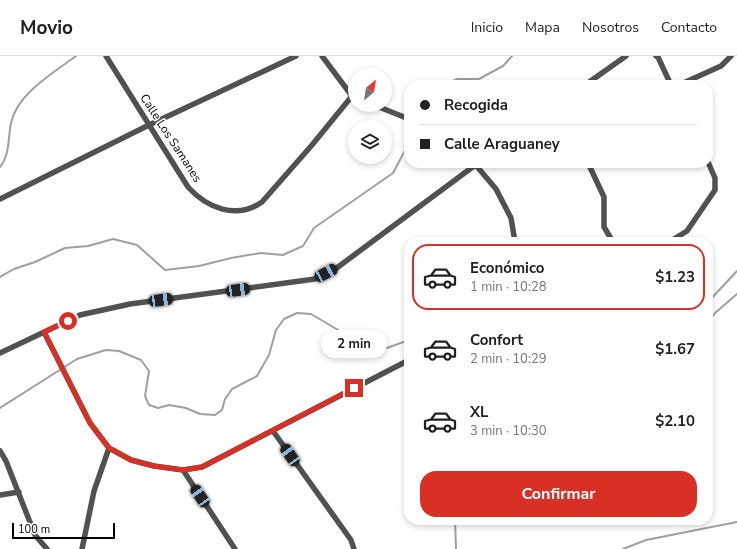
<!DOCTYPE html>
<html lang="es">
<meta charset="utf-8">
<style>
:root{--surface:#fff;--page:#f6f6f6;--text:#202124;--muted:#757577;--line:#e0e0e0;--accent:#d93025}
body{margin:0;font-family:"Nunito Sans",sans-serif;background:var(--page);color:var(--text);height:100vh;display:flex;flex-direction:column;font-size:15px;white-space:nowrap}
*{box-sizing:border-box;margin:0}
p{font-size:13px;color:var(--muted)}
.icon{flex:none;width:22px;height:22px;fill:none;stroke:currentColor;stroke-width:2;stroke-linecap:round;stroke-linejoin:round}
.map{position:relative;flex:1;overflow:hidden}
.drawer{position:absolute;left:404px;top:181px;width:309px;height:288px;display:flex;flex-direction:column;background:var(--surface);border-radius:16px;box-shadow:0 2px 6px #0003}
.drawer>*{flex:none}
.banner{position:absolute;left:404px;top:24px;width:309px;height:88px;border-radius:16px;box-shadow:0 2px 6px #0003;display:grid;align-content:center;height:88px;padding:0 16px;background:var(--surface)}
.needle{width:26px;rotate:30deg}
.buttons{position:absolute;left:348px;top:12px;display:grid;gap:8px}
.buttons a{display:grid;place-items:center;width:44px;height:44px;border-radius:50%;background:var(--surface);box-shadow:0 2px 6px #0003;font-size:20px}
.scale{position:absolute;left:12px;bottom:10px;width:103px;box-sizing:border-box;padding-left:4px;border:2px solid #000;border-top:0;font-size:11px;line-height:14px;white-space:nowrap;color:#000;-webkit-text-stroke:3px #fff;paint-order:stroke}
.end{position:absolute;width:18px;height:18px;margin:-9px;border:5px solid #d93025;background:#fff;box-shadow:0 0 0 2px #fff}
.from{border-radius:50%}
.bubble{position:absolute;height:28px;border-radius:14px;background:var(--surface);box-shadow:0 2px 6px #0003;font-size:13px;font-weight:700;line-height:28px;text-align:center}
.car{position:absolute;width:12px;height:24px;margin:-12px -6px;border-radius:5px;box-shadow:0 0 3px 1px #0007;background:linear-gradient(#222 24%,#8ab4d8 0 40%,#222 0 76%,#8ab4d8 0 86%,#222 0)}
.banner b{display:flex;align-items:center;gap:14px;height:38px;font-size:15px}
.banner b+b{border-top:1px solid var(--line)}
.banner i{width:10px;height:10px;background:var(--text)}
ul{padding:7px 0 0;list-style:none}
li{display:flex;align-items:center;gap:12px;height:66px;margin:0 8px 6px;padding:0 8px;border:2px solid transparent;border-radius:16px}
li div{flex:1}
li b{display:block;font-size:15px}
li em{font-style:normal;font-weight:700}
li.active{border-color:var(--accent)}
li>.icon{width:36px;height:36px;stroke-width:1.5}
.primary-button{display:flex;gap:8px;margin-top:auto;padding:8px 16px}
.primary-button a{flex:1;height:46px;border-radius:16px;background:var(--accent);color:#fff;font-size:16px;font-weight:700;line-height:46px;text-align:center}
header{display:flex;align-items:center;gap:24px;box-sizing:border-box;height:56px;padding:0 20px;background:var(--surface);border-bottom:1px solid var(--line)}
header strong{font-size:19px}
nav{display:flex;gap:22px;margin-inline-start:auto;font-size:14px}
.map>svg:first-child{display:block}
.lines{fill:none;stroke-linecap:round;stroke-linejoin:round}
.stream{stroke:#9f9f9f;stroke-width:2}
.minor{stroke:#515151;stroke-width:5.5}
.route{stroke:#d93025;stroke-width:5}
.labels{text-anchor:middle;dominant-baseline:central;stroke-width:3;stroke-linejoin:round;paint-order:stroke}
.street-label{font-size:12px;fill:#000;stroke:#fff}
</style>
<header>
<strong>Movio</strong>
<nav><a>Inicio</a><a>Mapa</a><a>Nosotros</a><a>Contacto</a></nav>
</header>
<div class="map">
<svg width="737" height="493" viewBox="0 0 737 493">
<rect width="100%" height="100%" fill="#fff"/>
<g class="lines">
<path class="stream" d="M445 29 457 23H479L503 10 512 0
M0 111C10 99 8 81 11 67 17 38 53 17 76 0
M0 221 14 213 35 206 65 192 88 190 113 183 137 189 165 214 199 210 231 202 261 197 283 199 303 190 314 172 393 117 409 87
M708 246 737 215
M708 266 715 257 737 238
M0 352 77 303 106 294 119 295 141 304 149 315 145 340 149 349 158 352 169 349 186 352 200 358 215 359 222 354 225 343 232 333 257 320 269 299 276 274 284 263 297 257 311 258 367 291 387 292 409 284
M455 464 456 493
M623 493 646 484 737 466"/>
<path class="minor" d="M106 0 188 131C207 152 236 164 262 146L312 89 352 40
M322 0 352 40 355 41
M656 0 658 1 671 29
M585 29 626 0
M679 29 721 10 731 0
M374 49 409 63
M474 107 496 133 511 162 515 186
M588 107 604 141V171L613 186
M0 143 149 69 296 0
M669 186 687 175 715 134V122L708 106
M44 276 90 367 109 392 131 404 154 410 183 414 202 411 409 304
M0 297 80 259 130 248 315 223 338 211 478 107
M273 375 351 484 354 493
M0 395 6 405 35 479 47 493
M183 414 235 493
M0 439 19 436
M82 493 94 435 109 392"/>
</g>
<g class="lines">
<path class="route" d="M68 265 44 276 90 367 109 392 131 404 154 410 183 414 202 411 354 332"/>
</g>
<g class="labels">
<g class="street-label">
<text transform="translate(171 82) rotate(57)">Calle Los Samanes</text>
</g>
</g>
</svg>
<div class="buttons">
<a><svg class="needle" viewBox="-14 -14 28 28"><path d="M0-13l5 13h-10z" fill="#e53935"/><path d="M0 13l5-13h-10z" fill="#757577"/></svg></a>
<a><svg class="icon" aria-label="layers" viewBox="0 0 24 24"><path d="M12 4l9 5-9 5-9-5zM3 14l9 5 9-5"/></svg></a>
</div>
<div class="scale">100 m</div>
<i class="end from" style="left:68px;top:265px"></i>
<i class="end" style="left:354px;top:332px"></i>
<div class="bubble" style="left:321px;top:274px;width:66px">2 min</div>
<i class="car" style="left:326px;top:217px;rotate:62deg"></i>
<i class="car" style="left:238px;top:234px;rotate:82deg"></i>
<i class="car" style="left:161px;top:244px;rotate:82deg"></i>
<i class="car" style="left:290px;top:399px;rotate:325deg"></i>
<i class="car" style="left:200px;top:440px;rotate:326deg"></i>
<div class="banner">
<b><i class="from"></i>Recogida</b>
<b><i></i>Calle Araguaney</b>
</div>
<section class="drawer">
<ul>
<li class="active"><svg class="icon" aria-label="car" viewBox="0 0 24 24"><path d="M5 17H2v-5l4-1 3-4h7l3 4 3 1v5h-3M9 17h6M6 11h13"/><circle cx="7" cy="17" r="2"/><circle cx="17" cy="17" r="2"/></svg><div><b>Económico</b><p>1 min · 10:28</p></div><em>$1.23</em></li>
<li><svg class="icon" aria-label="car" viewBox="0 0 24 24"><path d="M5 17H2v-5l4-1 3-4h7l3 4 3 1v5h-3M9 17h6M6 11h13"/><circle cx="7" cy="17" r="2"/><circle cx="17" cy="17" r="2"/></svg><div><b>Confort</b><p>2 min · 10:29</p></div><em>$1.67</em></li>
<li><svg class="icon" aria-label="car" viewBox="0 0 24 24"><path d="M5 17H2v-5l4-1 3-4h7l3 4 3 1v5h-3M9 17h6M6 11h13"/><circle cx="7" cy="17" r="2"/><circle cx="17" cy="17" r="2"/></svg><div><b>XL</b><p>3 min · 10:30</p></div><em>$2.10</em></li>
</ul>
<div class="primary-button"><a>Confirmar</a></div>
</section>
</div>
